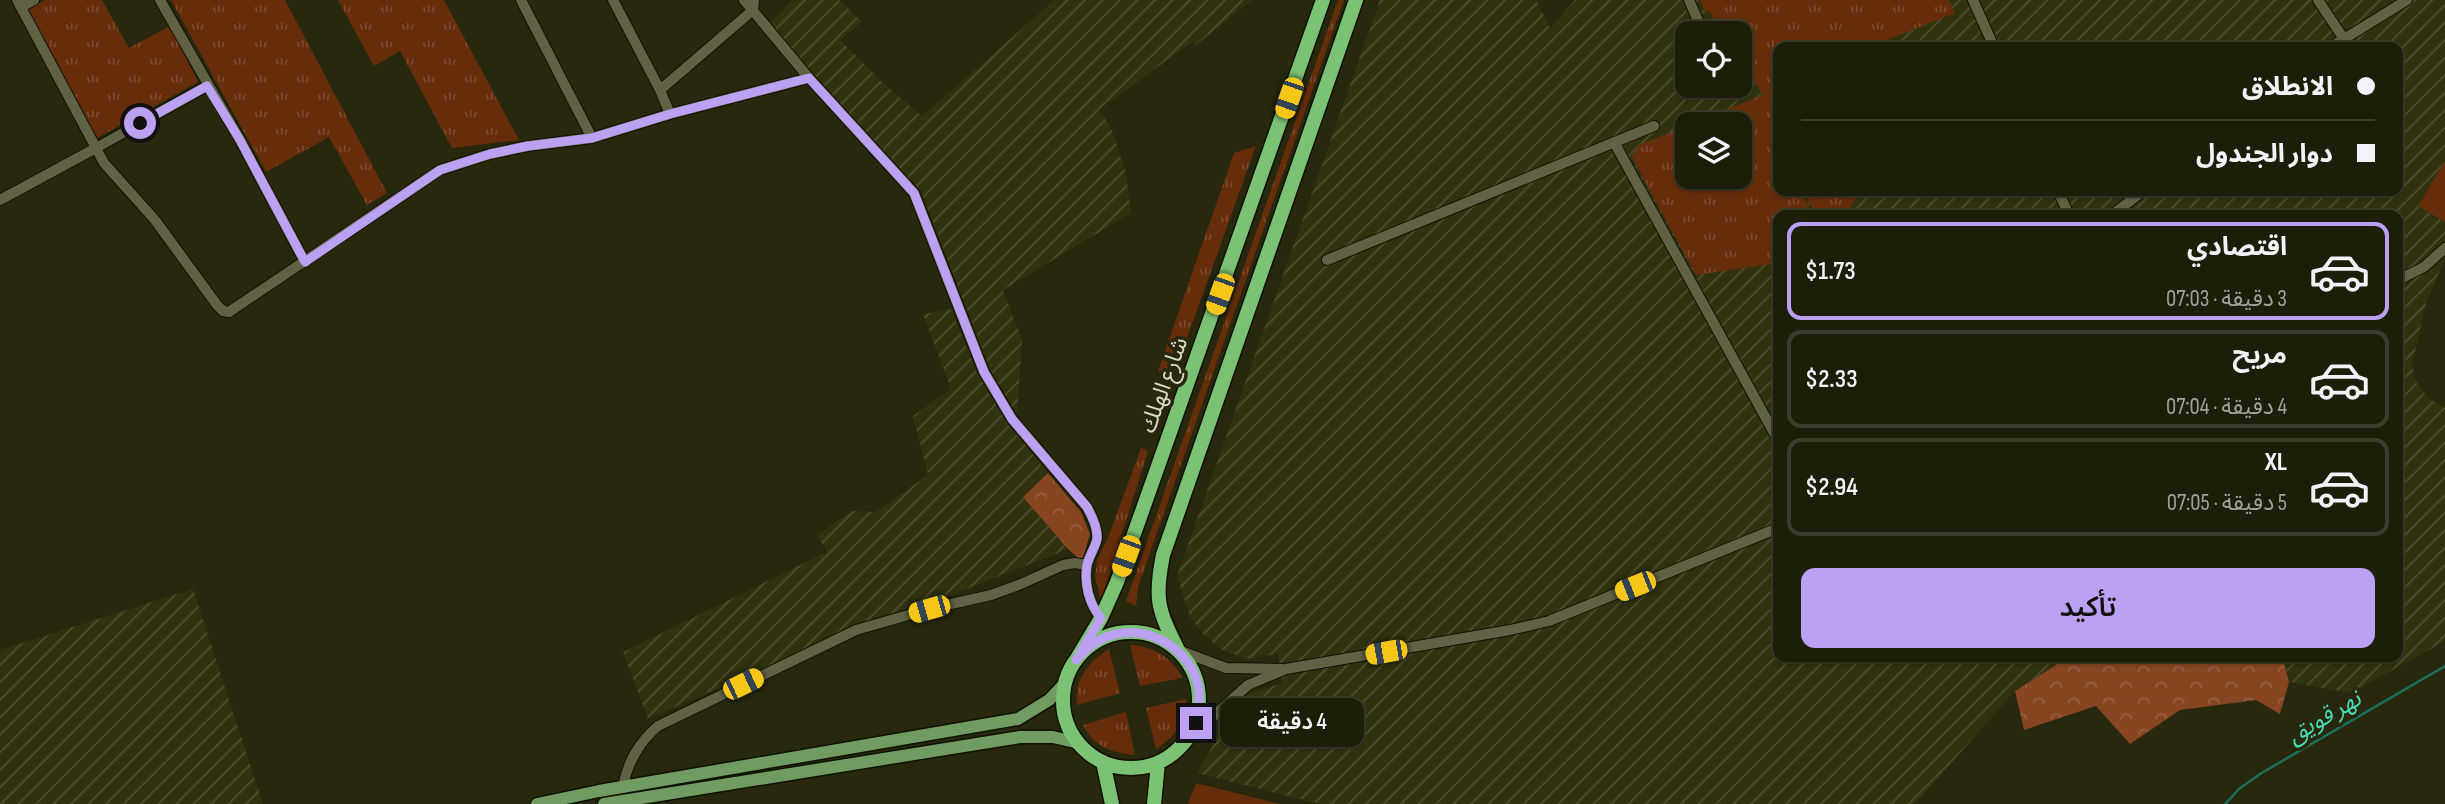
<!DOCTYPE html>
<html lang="ar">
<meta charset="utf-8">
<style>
:root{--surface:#1d1e0a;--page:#2a2b18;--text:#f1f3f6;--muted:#a0a29c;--line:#3b3c2b;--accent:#bca0f2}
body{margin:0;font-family:"Sofia Sans Condensed","Noto Sans Arabic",sans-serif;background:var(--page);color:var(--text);direction:rtl;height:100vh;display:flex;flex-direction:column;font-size:26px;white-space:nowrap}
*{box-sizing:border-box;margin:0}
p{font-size:23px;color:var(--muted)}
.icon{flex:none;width:38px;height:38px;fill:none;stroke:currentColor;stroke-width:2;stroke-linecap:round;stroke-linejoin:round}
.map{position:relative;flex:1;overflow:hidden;direction:ltr}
.drawer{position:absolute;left:1773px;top:210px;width:630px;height:452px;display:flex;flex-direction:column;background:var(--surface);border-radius:14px;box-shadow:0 2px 5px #0004,0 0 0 2px var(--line);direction:rtl}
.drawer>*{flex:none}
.banner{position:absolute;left:1773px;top:42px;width:630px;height:154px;border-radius:14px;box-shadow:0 2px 5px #0004,0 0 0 2px var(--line);direction:rtl;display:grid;align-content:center;height:154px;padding:0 28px;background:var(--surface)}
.controls{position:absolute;left:1675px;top:21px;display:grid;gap:14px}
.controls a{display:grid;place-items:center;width:77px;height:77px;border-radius:14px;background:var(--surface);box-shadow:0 2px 5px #0004,0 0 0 2px var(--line);font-size:35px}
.end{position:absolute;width:32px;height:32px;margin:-16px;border:9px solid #bca0f2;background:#111;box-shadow:0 0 0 4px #111}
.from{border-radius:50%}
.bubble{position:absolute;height:49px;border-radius:14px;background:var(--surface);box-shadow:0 2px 5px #0004,0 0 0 2px var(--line);font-size:23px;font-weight:600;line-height:49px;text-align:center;direction:rtl}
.car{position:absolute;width:21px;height:42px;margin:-21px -10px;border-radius:9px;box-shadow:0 0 5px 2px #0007;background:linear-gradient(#f5c518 24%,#345 0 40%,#f5c518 0 76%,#345 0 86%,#f5c518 0)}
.banner b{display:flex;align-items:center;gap:24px;height:66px;font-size:26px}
.banner b+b{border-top:2px solid var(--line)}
.banner i{width:18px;height:18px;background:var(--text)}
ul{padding:12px 0 0;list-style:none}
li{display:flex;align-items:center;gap:21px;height:98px;margin:0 14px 10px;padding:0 14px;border:4px solid var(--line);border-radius:14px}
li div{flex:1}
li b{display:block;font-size:26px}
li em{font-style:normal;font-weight:600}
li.selected{border-color:var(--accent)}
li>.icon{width:63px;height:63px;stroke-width:1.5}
.action{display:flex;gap:14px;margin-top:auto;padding:14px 28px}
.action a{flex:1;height:80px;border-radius:14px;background:var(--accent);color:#111;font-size:28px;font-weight:600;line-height:80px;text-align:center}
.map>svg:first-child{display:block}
.industrial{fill:url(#industrial-furrows);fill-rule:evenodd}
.grass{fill:url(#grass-tufts)}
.forest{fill:url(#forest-crowns)}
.park{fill:#662d0a}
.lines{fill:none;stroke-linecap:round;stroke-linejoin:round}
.stream{stroke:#1e6e5c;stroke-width:2.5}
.minor-casing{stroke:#101100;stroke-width:12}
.major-casing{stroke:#101100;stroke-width:15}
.highway-casing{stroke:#101100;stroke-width:17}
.minor{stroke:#616245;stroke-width:10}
.major{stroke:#719c61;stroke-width:12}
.highway{stroke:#7bc274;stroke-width:14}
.route{stroke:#bca0f2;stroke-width:9}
.labels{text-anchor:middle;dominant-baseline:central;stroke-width:7;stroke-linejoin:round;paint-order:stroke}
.street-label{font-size:23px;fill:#dadbcb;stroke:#27280d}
.water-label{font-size:24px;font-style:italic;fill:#49dab8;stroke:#27280d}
</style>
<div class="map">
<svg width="2445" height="804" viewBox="0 0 2445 804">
<defs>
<pattern id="industrial-furrows" width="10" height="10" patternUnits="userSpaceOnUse" patternTransform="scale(1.75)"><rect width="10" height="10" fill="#31320e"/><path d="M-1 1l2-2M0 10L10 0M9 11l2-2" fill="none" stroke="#4e4f30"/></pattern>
<pattern id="grass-tufts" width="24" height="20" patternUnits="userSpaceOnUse" patternTransform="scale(1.75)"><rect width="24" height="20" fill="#662d0a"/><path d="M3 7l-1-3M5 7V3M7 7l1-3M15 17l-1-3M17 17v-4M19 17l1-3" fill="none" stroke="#7b4b2c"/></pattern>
<pattern id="forest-crowns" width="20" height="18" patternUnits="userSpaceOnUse" patternTransform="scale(1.75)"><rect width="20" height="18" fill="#874522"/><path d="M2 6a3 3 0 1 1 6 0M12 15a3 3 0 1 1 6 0" fill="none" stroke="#975f41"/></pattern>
</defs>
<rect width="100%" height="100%" fill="#27280d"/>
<path class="industrial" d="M792 0H839L862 22 840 40 883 83 922 116 1055 0H1252L1196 45 1193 41 1099 110 1111 128 1126 173 1131 213 1003 290 1022 340 1017 414 990 369 921 191 837 102 770 24Z
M1380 0H1536L1550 28 1575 0H2445V161L2418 206 2445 222V259L2426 303 2412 365 2416 382 2427 397 2445 408V641L2351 693 2289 682 2282 656H2398V215H1778V656H2070L2015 691 1915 804H1320L1197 773 1237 702 1253 692 1282 683 1278 654 1246 659 1221 649 1204 635 1190 617 1177 576ZM1687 33H1740V86H1687ZM1778 47H2398V191H1778ZM1687 124H1740V177H1687Z
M951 309 978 375 1007 423 1048 473 1023 497 1068 549 741 678 648 719 623 652 827 552 817 535 852 511 876 512 928 475 913 416 951 389 923 314Z
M193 589 263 804H0V650Z"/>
<path class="grass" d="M45 0H102L129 48 170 26 198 82 97 138 27 10Z
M171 0H285L387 193 367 205 329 137 266 172Z
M338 0H444L519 140 452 148 400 51 374 66Z
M1338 0H1344L1138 587 1136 606 1126 601Z
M1700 0H1949L1955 13 1882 42 1884 47H1778V191H1802L1812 215H1778V263L1696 275 1632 157 1639 145 1687 126V177H1740V124H1690L1763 95 1740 58V33H1723L1709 11 1705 12Z
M1256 146 1173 377 1158 371 1234 153Z
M1805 191H1859L1847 215H1815Z
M1141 448 1148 451 1101 600 1095 577 1097 560 1109 535Z
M1130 645C1152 646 1173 657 1182 678L1140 686Z
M1109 649 1120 693 1077 705C1074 680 1088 662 1109 649Z
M1186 699C1186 722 1175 737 1156 749L1146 708Z
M1126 712 1135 755C1112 753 1093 746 1083 725Z"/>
<path class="forest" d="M1048 473 1081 512 1090 534 1082 561 1068 549 1023 497Z
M2070 656H2282L2289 682 2280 714 2256 700 2180 710 2130 744 2096 706 2024 730 2015 691Z"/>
<path class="park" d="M2445 161V222L2418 206Z
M1196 783 1280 804H1188Z"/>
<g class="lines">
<path class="stream" d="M2225 804 2239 789 2260 774 2445 666"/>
<g class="minor-casing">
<path id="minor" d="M17 0 96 148 207 86
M160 0 240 140 305 262
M521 0 592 138
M613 0 660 90 670 114
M744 0 809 78 914 193 984 372 1012 419 1087 507C1092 516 1098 528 1097 539 1095 548 1089 556 1087 565 1084 584 1089 604 1101 618
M1689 0 1699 23
M1973 0 1994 47
M2318 0 2344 39
M21 7 34 0
M2331 47 2407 0
M660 90 753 10 754 0
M1614 142 1778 440
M2058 191 2069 215
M0 200 96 148 104 163 155 220 217 305 223 311 229 312 440 170 490 154 528 146 592 138 670 114 809 78
M2112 215 2143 191
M1327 260 1654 126
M2398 280 2424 267 2445 248
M1178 650 1226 668 1282 669
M1187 740 1248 685 1286 669 1510 630 1549 621 1778 528
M623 787C627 763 640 741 658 726L856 630 929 609 991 595 1021 584 1063 565 1075 563 1087 565"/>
</g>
<g class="major-casing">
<path id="major" d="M537 804 599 791 1018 719 1049 700 1066 682
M604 804 1020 737H1053L1079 743"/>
</g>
<g class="highway-casing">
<path id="highway" d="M1063 700a68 68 0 1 1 136 0a68 68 0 1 1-136 0Z
M1178 650C1158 610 1154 599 1163 555L1356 0
M1076 660 1101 618 1117 582 1323 0
M1103 762 1112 804
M1154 804 1158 763"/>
</g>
<use href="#minor" class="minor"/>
<use href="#major" class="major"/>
<use href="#highway" class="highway"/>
</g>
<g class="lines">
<path class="route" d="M140 123 207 86 240 140 305 262 440 170 490 154 528 146 592 138 670 114 809 78 914 193 984 372 1012 419 1087 507C1092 516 1098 528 1097 539 1095 548 1089 556 1087 565 1084 584 1089 604 1101 618L1076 660C1081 655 1086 649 1092 645 1129 617 1187 639 1198 685 1201 698 1198 710 1196 723"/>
</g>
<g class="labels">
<g class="street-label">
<text transform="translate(1164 385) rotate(-70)">شارع الهلك</text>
</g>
<g class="water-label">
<text transform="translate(2324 717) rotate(-30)">نهر قويق</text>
</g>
</g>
</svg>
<div class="controls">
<a><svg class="icon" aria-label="locate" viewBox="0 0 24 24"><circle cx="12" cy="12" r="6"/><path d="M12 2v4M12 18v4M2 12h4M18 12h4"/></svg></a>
<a><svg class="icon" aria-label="layers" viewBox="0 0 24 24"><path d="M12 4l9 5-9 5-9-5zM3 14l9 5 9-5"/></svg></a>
</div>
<i class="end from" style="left:140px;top:123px"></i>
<i class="end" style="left:1196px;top:723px"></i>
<div class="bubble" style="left:1220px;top:698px;width:144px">4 دقيقة</div>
<i class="car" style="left:1289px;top:98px;rotate:199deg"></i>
<i class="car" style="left:1220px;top:294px;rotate:200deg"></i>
<i class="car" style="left:1126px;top:556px;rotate:200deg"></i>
<i class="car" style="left:1635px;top:586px;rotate:248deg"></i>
<i class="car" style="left:929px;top:609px;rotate:254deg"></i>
<i class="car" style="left:1386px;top:652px;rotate:260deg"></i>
<i class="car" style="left:743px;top:684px;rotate:64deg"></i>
<div class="banner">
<b><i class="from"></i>الانطلاق</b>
<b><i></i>دوار الجندول</b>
</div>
<section class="drawer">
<ul>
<li class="selected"><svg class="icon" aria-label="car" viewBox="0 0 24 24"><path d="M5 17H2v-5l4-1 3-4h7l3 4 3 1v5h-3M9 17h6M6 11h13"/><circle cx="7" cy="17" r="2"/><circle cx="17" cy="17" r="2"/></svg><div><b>اقتصادي</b><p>3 دقيقة · 07:03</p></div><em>$1.73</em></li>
<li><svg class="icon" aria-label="car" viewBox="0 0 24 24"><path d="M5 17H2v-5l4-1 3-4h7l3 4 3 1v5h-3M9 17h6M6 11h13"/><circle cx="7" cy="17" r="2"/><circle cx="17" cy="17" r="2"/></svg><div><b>مريح</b><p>4 دقيقة · 07:04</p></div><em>$2.33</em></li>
<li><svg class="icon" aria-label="car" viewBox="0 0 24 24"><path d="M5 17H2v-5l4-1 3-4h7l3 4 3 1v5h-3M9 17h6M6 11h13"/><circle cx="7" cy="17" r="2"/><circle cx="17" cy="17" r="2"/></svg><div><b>XL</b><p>5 دقيقة · 07:05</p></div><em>$2.94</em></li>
</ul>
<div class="action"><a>تأكيد</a></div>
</section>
</div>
